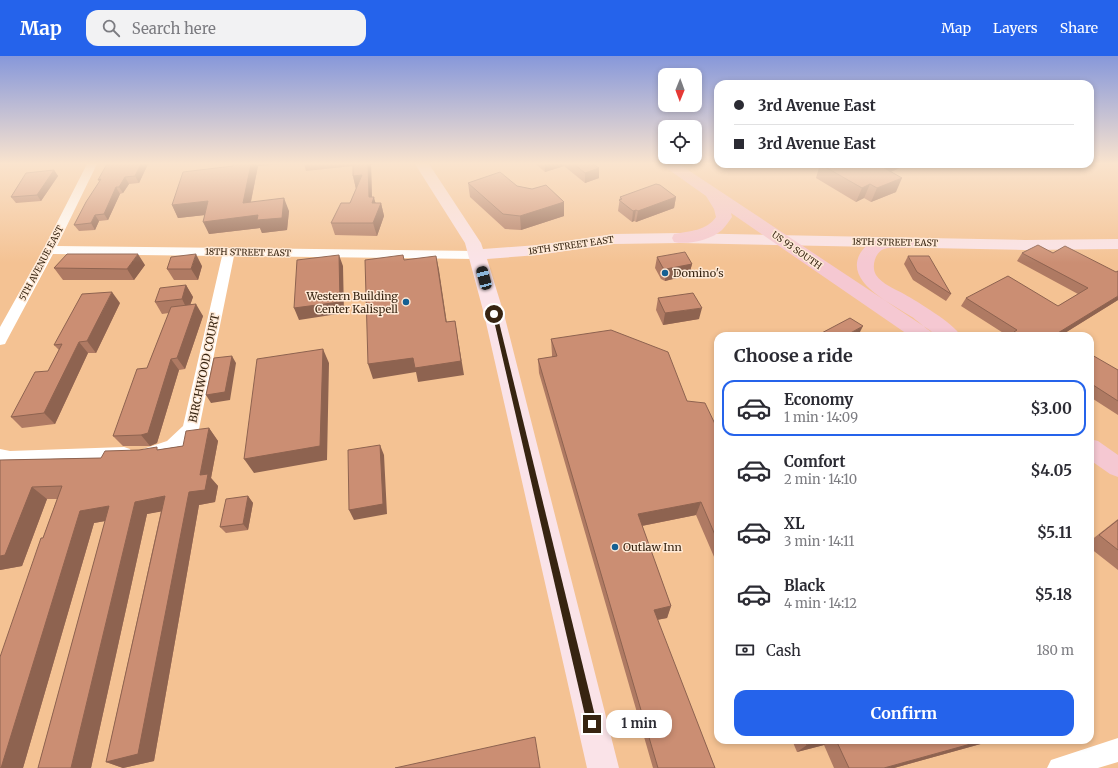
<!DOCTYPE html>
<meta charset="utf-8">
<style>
:root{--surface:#fff;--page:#f2f2f3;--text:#2b2b33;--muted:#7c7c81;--line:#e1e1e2;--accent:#2563eb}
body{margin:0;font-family:Merriweather,serif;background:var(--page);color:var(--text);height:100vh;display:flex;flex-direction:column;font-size:15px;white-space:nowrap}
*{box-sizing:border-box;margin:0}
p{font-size:13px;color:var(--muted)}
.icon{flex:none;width:22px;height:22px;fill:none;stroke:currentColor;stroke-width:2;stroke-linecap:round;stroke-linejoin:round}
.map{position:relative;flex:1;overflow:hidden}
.details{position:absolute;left:714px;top:276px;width:380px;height:412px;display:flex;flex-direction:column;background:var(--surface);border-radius:12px;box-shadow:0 2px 6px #0003}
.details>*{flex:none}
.guide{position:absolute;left:714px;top:24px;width:380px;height:88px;border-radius:12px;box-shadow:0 2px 6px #0003;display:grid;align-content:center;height:88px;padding:0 20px;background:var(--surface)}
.needle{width:26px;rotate:181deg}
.controls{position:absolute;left:658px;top:12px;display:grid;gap:8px}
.controls a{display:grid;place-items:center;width:44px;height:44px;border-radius:8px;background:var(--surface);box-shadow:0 2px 6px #0003;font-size:20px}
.end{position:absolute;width:18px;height:18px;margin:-9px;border:5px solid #372411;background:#fff;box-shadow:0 0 0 2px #fff}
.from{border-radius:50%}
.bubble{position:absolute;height:28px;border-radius:12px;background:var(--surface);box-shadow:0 2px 6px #0003;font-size:13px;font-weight:700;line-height:28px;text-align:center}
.car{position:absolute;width:12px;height:24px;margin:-12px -6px;border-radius:5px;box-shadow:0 0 3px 1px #0007;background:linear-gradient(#222 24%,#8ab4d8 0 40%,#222 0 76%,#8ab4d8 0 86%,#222 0)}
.guide b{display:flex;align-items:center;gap:14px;height:38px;font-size:15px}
.guide b+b{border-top:1px solid var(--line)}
.guide i{width:10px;height:10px;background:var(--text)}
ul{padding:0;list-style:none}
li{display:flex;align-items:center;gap:12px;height:56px;margin:0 8px 6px;padding:0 12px;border:2px solid transparent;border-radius:12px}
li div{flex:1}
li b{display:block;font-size:15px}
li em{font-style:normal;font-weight:700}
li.current{border-color:var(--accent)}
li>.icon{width:36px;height:36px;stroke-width:1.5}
h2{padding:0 20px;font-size:18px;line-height:48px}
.pay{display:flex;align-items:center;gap:10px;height:44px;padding:0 20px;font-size:15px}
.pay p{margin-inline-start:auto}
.button{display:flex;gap:8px;margin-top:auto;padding:8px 20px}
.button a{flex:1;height:46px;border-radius:12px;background:var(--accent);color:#fff;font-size:16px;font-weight:700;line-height:46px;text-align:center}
header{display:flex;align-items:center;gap:24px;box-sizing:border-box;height:56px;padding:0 20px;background:var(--accent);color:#fff}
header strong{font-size:19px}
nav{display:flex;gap:22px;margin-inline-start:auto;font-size:14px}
.search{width:280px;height:36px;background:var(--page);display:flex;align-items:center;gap:10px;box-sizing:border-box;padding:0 14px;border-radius:12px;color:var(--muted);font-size:15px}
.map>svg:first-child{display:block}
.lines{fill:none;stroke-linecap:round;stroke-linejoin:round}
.street{fill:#fff;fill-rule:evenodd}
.secondary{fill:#fae3e8;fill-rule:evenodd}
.primary{fill:#f5c8d2;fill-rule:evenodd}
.wall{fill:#af7a63}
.shaded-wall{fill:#8e6350}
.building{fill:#cb8e73;stroke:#8e6350}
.route{fill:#372411}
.poi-dot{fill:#156093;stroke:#ffead7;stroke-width:1.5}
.labels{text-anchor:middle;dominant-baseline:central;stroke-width:3;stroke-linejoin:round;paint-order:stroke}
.far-street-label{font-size:9px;fill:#372411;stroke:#ffead7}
.poi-label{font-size:11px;fill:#372411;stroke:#ffead7;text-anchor:start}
.street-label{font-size:11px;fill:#372411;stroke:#ffead7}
</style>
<header>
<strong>Map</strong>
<div class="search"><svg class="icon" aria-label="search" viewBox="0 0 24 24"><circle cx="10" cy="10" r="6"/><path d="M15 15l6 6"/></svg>Search here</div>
<nav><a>Map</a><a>Layers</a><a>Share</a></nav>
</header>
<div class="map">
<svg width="1118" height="712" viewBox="0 0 1118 712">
<rect width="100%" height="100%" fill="#f4c293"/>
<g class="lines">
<path class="street" d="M87 108H97L57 190 477 195 481 196 483 199 481 202 477 203 234 200 199 373C191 389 161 409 143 403L141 398 143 393 167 385 183 370 222 200 53 198 7 284 5 288 0 289V271L43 194Z
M124 391 130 393 132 398 130 403 124 405 10 409 0 407V393L10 395Z
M1118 682V706L1098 712H1047L1051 704Z"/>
<path class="secondary" d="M415 108H429L481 187 483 193 538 189 614 178 680 177 1025 184 1118 183V193L1025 194 680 187 614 188 538 199 487 203 504 258 619 712H587L484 258 465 187Z"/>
<path class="primary" d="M663 108H679L931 275 934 280H910L731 157 732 161C729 165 726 170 722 174 711 184 688 189 674 186L672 182 674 178C690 175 706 175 716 161L714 153 706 140 665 111Z
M890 182 912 183 914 187 912 191C903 193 893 190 884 193 875 196 871 211 876 219 882 228 895 233 904 238 918 246 953 267 961 280 954 280 946 281 939 280 933 279 918 265 912 261 893 248 842 226 861 196 868 186 877 183 890 182Z
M1090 383 1098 385 1118 399V421L1110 418 1090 404Z"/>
</g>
<path class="wall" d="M148 108 139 127 129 128 123 137 120 138 108 164 99 165 95 174 79 175 74 169 100 126 98 124Z
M234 108H284L258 110 251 146 289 155 287 174 262 177 260 172 209 178 205 159 178 162 172 149 233 110Z
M304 108H378L371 109 372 141 376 147H381L384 160 377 180 335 179 331 167 350 147 356 133 353 120V110L306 115Z
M536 108H593L599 112V122L585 127 564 110 545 116Z
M820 108 904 110 891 116 896 136 871 146 864 142 856 146 816 122Z
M54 114 58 120 41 145 16 147 11 141Z
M468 127 517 130 532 133 564 146V160L521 174 505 173 470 141Z
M620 141H676L674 152 636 166 634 165 632 166 618 155Z
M1022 197 1118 244 1060 280H1008L961 250 966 242 1058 250 1078 238 1017 205Z
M908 200 951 238 946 245 913 224 904 208Z
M657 201 692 208 689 219 665 225 661 223 655 212Z
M145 209 134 224H63L54 212Z
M202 210 198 224H174L167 213Z
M186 229 193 241 190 249 203 260 185 313 179 314 157 387 150 390H123L113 380 147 312 169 257 162 258 155 246Z
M658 242 699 263 663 269 656 254Z
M120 247 96 297H88L55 368 22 372 11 361 48 315 59 294 54 289Z
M551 283 687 345 715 368H718V510L696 459 642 470 671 550 667 562 657 564 715 712H653L539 317 538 303 552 301V298Z
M1090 300 1118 314V359L1090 341Z
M209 372 218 385 211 422 218 430 215 446 199 449 154 705 123 712 106 706 161 455 147 458 91 712H38L105 465 94 467 23 712H0L43 482 57 443H47L22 510 0 514V404L101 402 183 390Z
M248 440 253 447 248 474 226 477 220 471Z
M1118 463V514L1090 492V485Z
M792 684H995L894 712H834L824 689 797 696Z"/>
<path class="shaded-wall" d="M141 108H148L139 127 135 120Z
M251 108H257L258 110 248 159 243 147Z
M368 108H371V109L372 146 374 141 377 154 375 160 369 141Z
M545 108H564V110L545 116Z
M881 108H905L904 110 873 123 879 109Z
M599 112V122L585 127V117Z
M54 114 58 120 41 145 37 139Z
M362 119 356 133 353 120Z
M125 121 129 128 123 137 119 131Z
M902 122 896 136 871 146 877 132Z
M870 128 864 142 856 146 862 132Z
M116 131 120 138 108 164 104 158Z
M676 141 674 152 636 166 638 155Z
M284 142 289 155 287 174 262 177 260 172 209 178 203 166Z
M208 145 214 158 178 162 172 149Z
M564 146V160L521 174 520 160Z
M381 147 384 160 377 180 373 167Z
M636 154 634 165 632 166 633 155Z
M95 159 99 165 95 174 91 167Z
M138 198 145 209 134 224 127 213Z
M196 198 202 210 198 224 191 213Z
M339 199 343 210 344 257 299 264 294 252Z
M436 200 439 214 449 281 446 266Z
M692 208 689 219 665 225 666 213Z
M186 229 193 241 188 255 182 243Z
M112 236 120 247 96 297 87 285Z
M1118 240V244L1060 280H1053Z
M196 248 203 260 185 313 177 302Z
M702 252 699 263 663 269 665 257Z
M455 265 464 319 418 326 416 316 373 323 368 308Z
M863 270 859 278 855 280H845Z
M79 286 88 297 55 368 44 357Z
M323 293 329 307 327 404 254 417 244 403Z
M232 300 236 307 230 344 211 347 206 339Z
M171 303 179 314 157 387 150 390 141 379Z
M209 372 218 385 211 422 218 430 215 446 199 449 154 705 123 712 106 706 189 436 200 419Z
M380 389 384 399 387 458 354 464 349 454Z
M32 431 47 443 22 510 0 514V500Z
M165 440 176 453 147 458 91 712H71L135 446Z
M248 440 253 447 248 474 243 468Z
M701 446 696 459 636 471 638 458Z
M109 450 122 462 94 467 23 712H1L80 455Z
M671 550 667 562 650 565 654 554Z
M827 684H832L824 689 797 696 807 689Z
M985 684H995L894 712H884Z"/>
<path class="building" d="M107 108H141L135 120 125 121 119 131H116L104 158 95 159 91 167 74 169 86 146 101 123 98 124Z
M234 108H251L243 147 284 142 282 162 257 164 258 159 203 166 208 145 172 149 183 116 233 110Z
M353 108H368L369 141H374L372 147H381L373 167H331L341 147H350L362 119 353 120Z
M574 108H593L599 112 585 117Z
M820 108H881L879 109 902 122 877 132 870 128 862 132Z
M54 114 37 139 11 141 26 117Z
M500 116 517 130 532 133 546 129 564 146 520 160 503 158 468 127Z
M656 128 660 129 676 141 638 155 636 154 633 155 619 144 622 143 620 141Z
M1038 189 1053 197 1065 190 1116 216 1118 215V240L1053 280H1021L1014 276 1017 274 966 242 1008 220 1058 250 1088 232 1022 197Z
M685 196 692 208 666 213 663 212 657 201Z
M67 198H138L127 213 54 212Z
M196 198 191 213H167L171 201Z
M339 199 340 246 294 252 297 204Z
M403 199 404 204 436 200 446 266 455 265 461 305 415 312 413 302 368 308 365 204Z
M908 200H929L951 238 917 216Z
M186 229 182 243 155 246 160 232Z
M112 236 87 285 79 286 44 357 11 361 35 316 48 315 62 288 54 289 82 238Z
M693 237 702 252 665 257 658 242Z
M196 248 177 302 171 303 148 377 141 379 113 380 137 313 147 312 171 251Z
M850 262 863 270 845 280H816Z
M611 274 668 296 687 345 705 347 715 368H718V486L701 446 638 458 671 550 654 554 715 712H658L538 303 557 300 551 283Z
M323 293 320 390 244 403 257 303Z
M1092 299 1118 314V345L1090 327V300Z
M232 300 225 336 206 339 214 302Z
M209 372 200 419 208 418 205 434 189 436 138 698 106 706 165 440 135 446 71 712H38L109 450 80 455 1 712H0V601L41 482H43L62 430 32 431 5 499 0 500V404L101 402 105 395 139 394 157 391V394L183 390 186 375Z
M380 389 383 448 349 454 348 394Z
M248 440 243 468 220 471 226 443Z
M1118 464V494L1099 479Z
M535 681 540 712H395Z
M805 684H827L807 689Z
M836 684H985L884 712H849Z"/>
<linearGradient id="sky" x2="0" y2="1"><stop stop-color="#8798da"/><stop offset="0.52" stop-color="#fae4ce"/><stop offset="1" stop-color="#fae4ce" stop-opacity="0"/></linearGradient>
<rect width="1118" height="207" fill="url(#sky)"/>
<path class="route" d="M492 256 497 258 597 668 595 671 592 672 589 671 587 668Z"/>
<g class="poi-dot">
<circle cx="665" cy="217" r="4"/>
<circle cx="406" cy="246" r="4"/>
<circle cx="615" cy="491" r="4"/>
</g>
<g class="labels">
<g class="far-street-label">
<text transform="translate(895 186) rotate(1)">18TH STREET EAST</text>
<text transform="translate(571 189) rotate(-8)">18TH STREET EAST</text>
<text transform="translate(797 194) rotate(35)">US 93 SOUTH</text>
<text transform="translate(248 196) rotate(1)">18TH STREET EAST</text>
<text transform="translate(41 207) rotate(-62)">5TH AVENUE EAST</text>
</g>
<g class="poi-label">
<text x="673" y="217">Domino's</text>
<text x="398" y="240" text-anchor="end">Western Building<tspan x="398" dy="13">Center Kalispell</tspan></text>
<text x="623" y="491">Outlaw Inn</text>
</g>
<g class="street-label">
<text transform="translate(204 312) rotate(-78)">BIRCHWOOD COURT</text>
</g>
</g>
</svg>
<div class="controls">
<a><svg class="needle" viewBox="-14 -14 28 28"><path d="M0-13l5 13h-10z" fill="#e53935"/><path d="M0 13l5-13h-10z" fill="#7c7c81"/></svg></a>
<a><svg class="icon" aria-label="locate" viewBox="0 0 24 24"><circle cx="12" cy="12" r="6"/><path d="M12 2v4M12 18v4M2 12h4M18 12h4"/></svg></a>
</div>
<i class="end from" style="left:494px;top:258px"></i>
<i class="end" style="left:592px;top:668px"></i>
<div class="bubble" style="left:606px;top:654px;width:66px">1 min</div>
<i class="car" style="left:484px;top:222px;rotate:345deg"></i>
<div class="guide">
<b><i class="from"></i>3rd Avenue East</b>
<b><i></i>3rd Avenue East</b>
</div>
<section class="details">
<h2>Choose a ride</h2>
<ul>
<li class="current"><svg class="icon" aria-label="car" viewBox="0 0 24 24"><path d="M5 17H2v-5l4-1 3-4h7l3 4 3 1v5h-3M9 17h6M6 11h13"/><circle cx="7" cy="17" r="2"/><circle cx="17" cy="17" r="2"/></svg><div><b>Economy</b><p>1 min · 14:09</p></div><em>$3.00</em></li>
<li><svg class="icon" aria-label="car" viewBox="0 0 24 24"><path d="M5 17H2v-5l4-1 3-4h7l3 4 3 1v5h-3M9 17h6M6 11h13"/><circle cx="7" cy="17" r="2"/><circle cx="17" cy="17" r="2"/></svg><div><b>Comfort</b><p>2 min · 14:10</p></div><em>$4.05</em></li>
<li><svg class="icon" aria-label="car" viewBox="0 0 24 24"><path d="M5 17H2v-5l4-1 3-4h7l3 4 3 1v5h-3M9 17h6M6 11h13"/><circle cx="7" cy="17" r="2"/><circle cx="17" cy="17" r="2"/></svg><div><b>XL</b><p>3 min · 14:11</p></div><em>$5.11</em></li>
<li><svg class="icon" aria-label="car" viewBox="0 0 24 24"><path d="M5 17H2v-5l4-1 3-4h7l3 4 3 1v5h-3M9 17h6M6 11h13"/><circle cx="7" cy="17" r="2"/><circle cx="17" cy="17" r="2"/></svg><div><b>Black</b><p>4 min · 14:12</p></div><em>$5.18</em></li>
</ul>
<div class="pay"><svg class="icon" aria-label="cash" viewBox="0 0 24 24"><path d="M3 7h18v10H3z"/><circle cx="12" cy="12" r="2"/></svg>Cash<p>180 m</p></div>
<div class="button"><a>Confirm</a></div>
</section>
</div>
